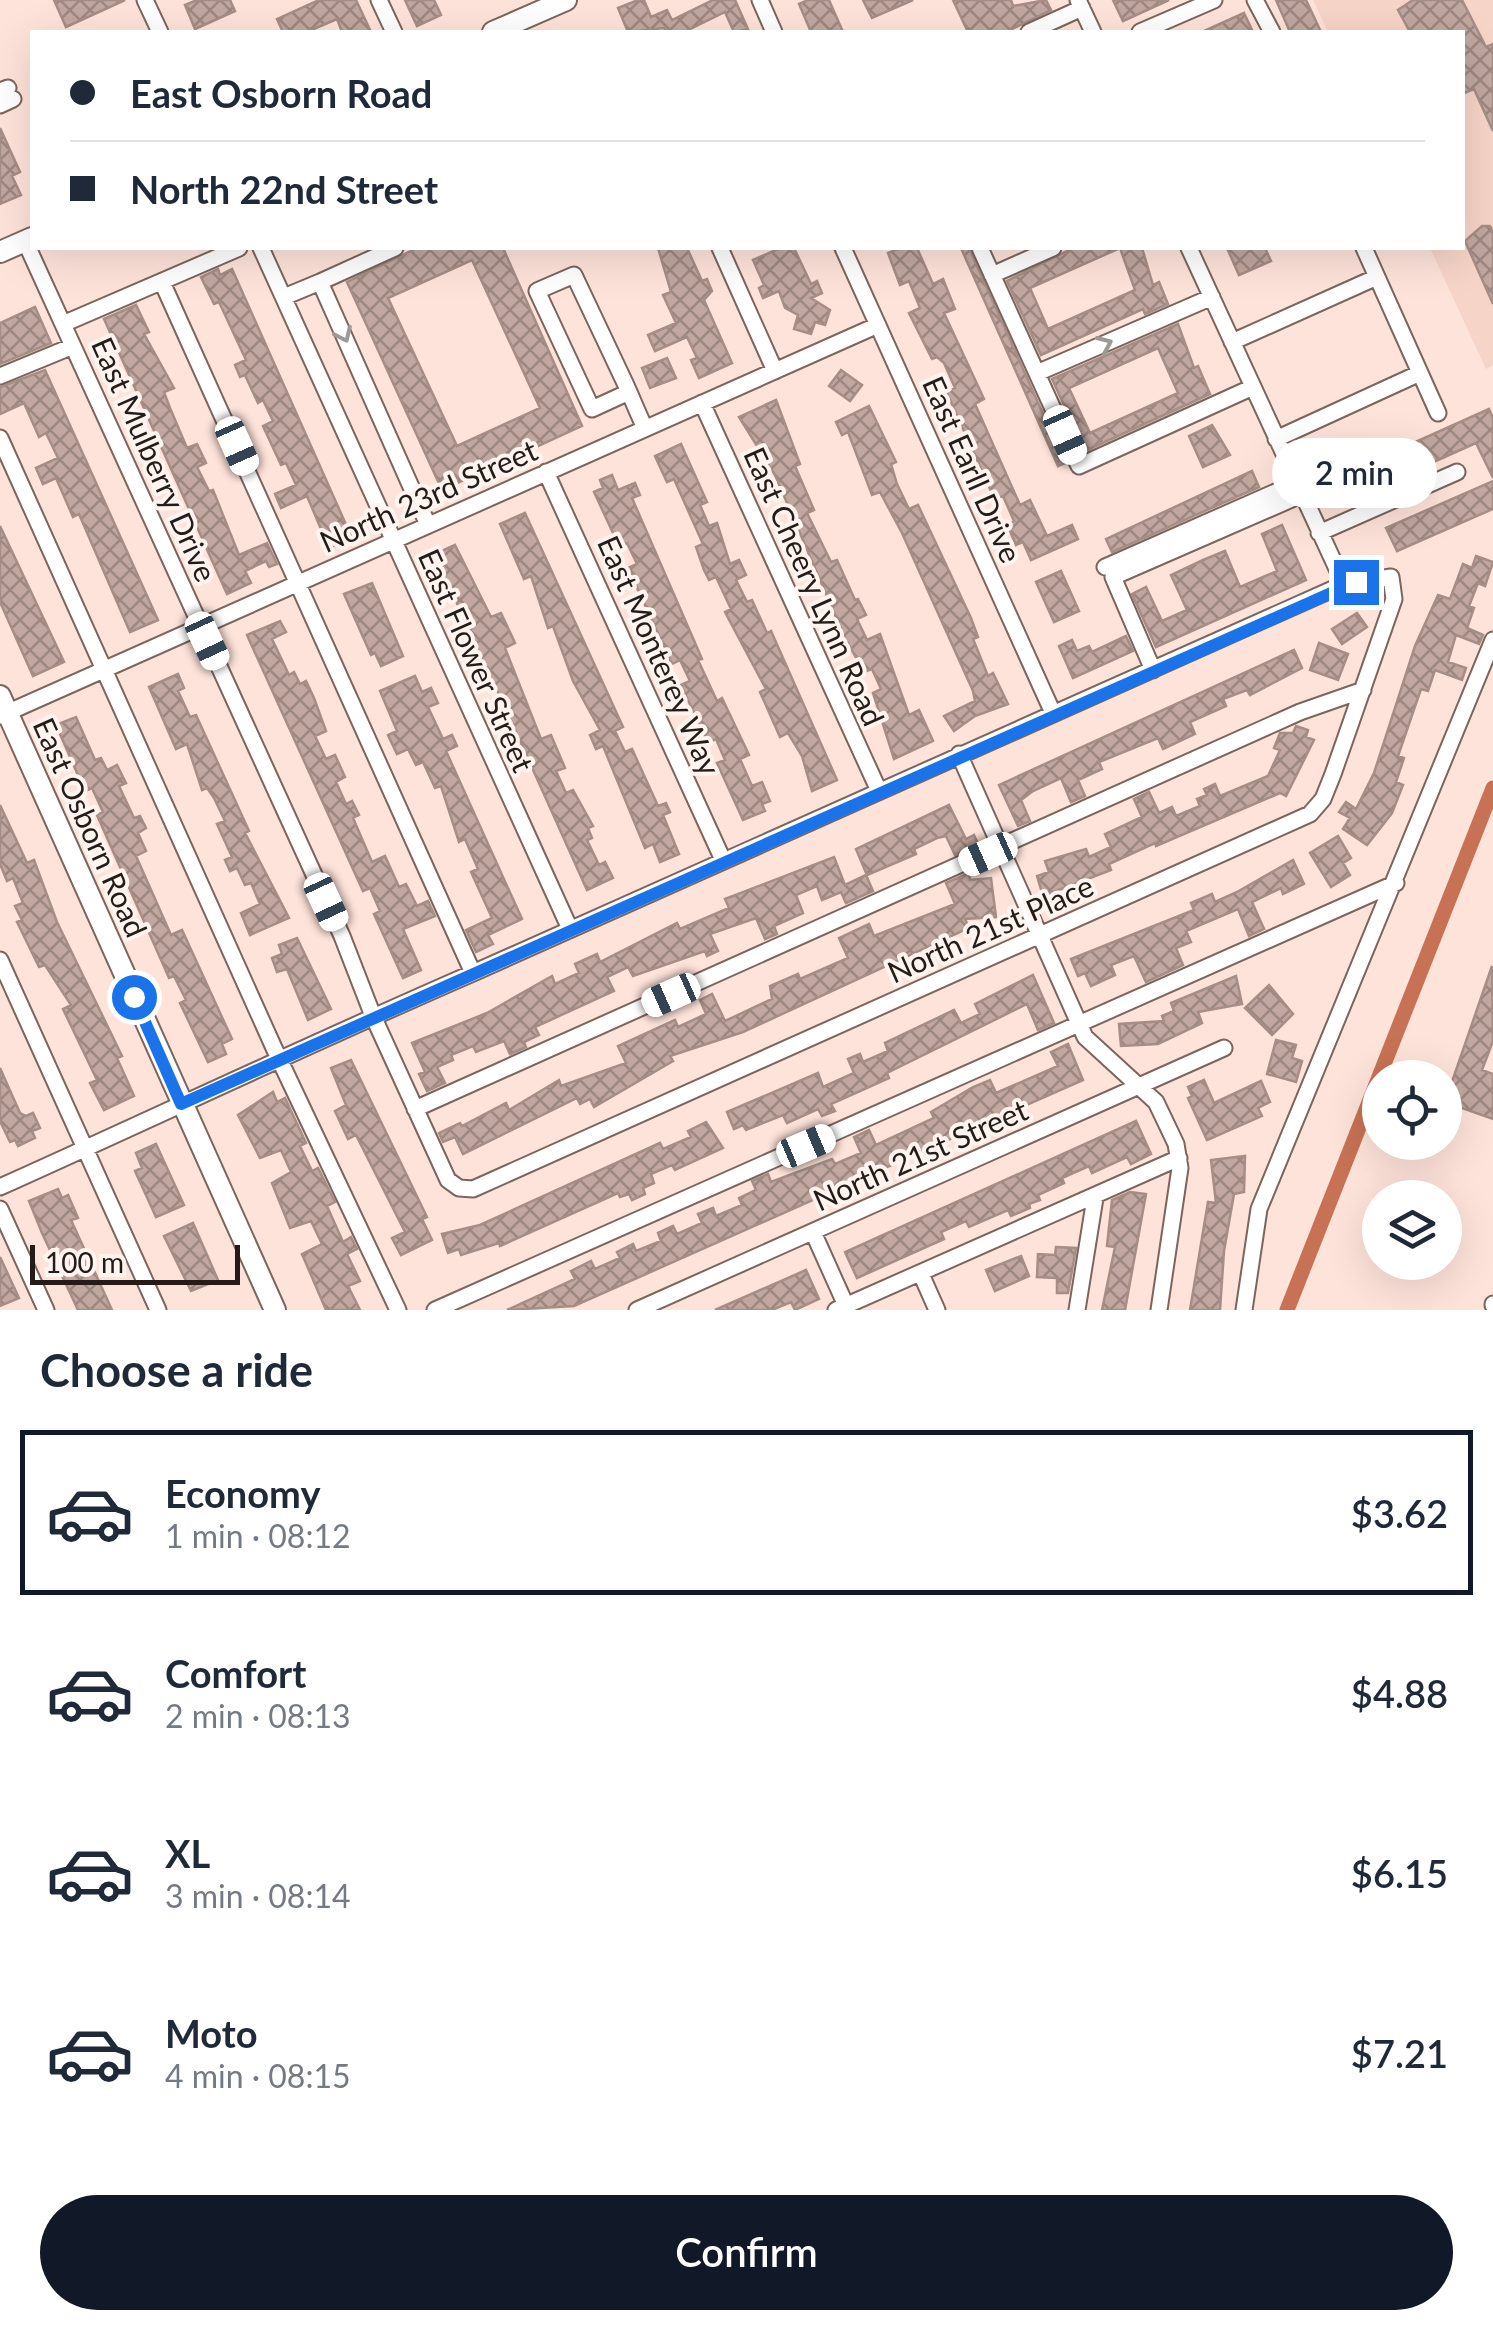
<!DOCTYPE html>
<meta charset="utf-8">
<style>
:root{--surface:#fff;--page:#f6f6f7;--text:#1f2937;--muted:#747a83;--line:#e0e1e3;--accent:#111827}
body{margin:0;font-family:Lato,sans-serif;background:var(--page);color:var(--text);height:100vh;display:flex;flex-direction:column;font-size:38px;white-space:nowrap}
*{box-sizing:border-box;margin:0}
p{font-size:32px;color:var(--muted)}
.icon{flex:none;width:55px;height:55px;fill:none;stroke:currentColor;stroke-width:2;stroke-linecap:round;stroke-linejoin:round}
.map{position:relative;height:1310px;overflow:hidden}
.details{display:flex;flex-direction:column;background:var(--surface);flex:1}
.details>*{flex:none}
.hud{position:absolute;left:30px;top:30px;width:1435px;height:220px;border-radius:0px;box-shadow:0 10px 40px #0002;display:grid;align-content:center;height:220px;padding:0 40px;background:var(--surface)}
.tools{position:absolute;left:1362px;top:1060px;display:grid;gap:20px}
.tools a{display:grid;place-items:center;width:100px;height:100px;border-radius:50%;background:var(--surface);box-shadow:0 10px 40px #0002;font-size:50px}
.scale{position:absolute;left:30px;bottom:25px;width:210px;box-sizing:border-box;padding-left:10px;border:5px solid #251c18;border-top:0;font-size:28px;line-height:35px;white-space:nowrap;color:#251c18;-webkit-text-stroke:8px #fff4f0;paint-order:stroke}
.end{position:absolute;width:45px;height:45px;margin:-22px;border:12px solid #1a73e8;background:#fff;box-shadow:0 0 0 5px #fff}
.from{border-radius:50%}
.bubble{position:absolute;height:70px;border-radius:35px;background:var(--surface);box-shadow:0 10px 40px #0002;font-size:32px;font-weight:600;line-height:70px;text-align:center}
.car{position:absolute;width:30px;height:60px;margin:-30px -15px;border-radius:12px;box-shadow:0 0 8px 2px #0007;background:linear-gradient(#fff 24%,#345 0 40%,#fff 0 76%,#345 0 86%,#fff 0)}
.hud b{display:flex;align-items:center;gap:35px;height:95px;font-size:38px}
.hud b+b{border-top:2px solid var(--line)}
.hud i{width:25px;height:25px;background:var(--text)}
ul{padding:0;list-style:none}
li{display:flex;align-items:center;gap:30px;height:165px;margin:0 20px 15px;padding:0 20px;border:5px solid transparent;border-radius:0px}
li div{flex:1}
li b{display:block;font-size:38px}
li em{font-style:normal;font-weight:600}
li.active{border-color:var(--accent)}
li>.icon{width:90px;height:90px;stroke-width:1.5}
h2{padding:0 40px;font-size:45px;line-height:120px}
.button{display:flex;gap:20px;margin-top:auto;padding:20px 40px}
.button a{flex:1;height:115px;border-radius:60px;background:var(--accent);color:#fff;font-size:40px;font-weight:600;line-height:115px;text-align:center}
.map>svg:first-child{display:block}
.built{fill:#f7d4c8}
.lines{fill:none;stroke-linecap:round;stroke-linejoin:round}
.canal{stroke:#c77254;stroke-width:15}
.building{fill:url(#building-cross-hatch);stroke:#a68d85;stroke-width:2.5;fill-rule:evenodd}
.minor-casing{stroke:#7c655d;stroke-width:19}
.major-casing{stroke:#7c655d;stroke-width:24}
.minor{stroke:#fff;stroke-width:15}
.major{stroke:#fff;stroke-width:20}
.oneway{stroke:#9d9997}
.route{stroke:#1a73e8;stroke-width:12}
.labels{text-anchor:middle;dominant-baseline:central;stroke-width:8;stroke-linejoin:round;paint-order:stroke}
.street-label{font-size:30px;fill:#251c18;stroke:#fff4f0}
</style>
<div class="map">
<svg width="1493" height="1310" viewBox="0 0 1493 1310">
<defs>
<pattern id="building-cross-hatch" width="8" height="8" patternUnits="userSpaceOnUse" patternTransform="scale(2.5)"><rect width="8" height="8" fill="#c1a79f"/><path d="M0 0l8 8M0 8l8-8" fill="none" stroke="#9d8781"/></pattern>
</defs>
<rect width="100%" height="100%" fill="#fee3da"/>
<path class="built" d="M1313 0H1493V365L1486 369 1430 248H1462V32H1328Z"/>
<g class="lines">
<path class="canal" d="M1287 1310 1493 788"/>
</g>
<path class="building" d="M54 0H125L66 27Z
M197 0H230L235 11 195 29 185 5Z
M319 0H356L371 32H342L337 19 307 32H283L277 19Z
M405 0H434L441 15 417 26Z
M638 0H644L651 17 667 10 672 20 713 0H735L748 29 734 32 725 12 684 32H667L664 28 628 32 618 8Z
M808 0H829L843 32H811L799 4Z
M863 0H913L872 18Z
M953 0H1011L1013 6 1046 0 1051 10 1006 32H968Z
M1113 0H1169L1123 21Z
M1276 0H1306L1321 32H1290Z
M1413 0H1462L1486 47 1493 44V131L1474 89 1462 94V32H1410L1398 10Z
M1244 13 1253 32H1202Z
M0 128 20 172 12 176 21 195 0 204Z
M1482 226H1490L1493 232V304L1465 241Z
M417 248H503L582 426 442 490 347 282ZM472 260 540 408 457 446 388 298Z
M658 248H687L702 281 707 279 712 291 704 300 732 363 699 378 691 360 697 358 687 337 655 351 648 335 676 323 663 295 671 292Z
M780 248H794L811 284 817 281 822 293 811 298 830 310 825 325 815 322 811 334 794 329 798 315 785 308 779 291 763 298 759 288 764 285 753 260Z
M900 248H917L933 284 943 279 955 309 944 313 984 399 975 404 1020 505 1030 500 1047 536 1072 525 1078 539 1031 560 1023 542 1016 545 1007 524 1014 521 1003 496 995 500 946 391 955 388 944 363 937 357 932 359 909 313 920 308 909 281 900 285 888 253Z
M961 248H969L1065 463 1058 466Z
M1073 248H1142L1153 285 1159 282 1168 304 1145 314 1143 309 1041 355 1007 281ZM1120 248 1135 290 1048 329 1030 288Z
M1227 248H1265L1271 261 1239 275Z
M218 269 220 275 232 269 352 538 329 548 307 496 281 508 275 494 296 485 286 463 281 465 263 426 273 421 263 400 258 403 245 375 240 377 235 365 246 360 219 302 214 304 201 277Z
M136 305 149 332 144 334 174 388 164 392 170 408 187 448 197 444 206 463 197 467 209 491 213 490 239 555 267 543 277 564 269 567 266 561 245 571 251 583 227 594 104 319Z
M35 307 51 343 0 364V323Z
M1178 324 1194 368 1198 366 1210 394 1085 451 1052 379ZM1158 348 1178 393 1090 433 1069 388Z
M667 358 676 378 650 388 642 368Z
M45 370 158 620 130 632 79 514 73 517 56 478 43 484 36 468 58 458 46 433 39 437 24 403 0 414V387Z
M841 370 862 385 850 401 829 386Z
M776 400 800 464 795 466 814 510 807 513 831 562 837 560 855 600 858 599 866 615 857 619 867 640 880 634 909 715 919 710 933 741 894 759 873 693 881 689 872 669 864 672 845 638 775 475 739 417Z
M869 406 896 462 891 464 897 484 909 509 918 505 971 618 978 637 973 639 988 676 993 673 1008 704 975 716 954 731 944 716 975 701 973 691 902 533 880 492 872 495 848 432 842 435 836 422Z
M1489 409 1493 418V478L1476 443 1346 501 1335 478Z
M1212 425 1230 455 1203 467 1189 436Z
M681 444 707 502 700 505 709 526 717 523 730 564 739 560 746 575 736 580 747 602 752 600 767 633 771 631 837 780 812 791 802 756 788 733 780 737 760 692 766 689 725 612 731 609 716 577 709 580 704 570 696 547 703 544 674 479 667 482 655 456Z
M1252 471 1259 487 1112 552 1106 539Z
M612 475 618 490 635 483 640 495 632 498 702 659 698 660 717 701 722 698 749 755 740 759 752 786 762 782 770 801 762 804 765 811 743 820 717 763 725 760 716 739 708 743 681 685 690 681 680 660 672 664 628 568 637 564 627 543 619 546 594 492 603 488 600 480Z
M1493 481V509L1397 551 1386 528Z
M525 513 623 727 615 731 625 752 632 749 658 806 666 803 670 812 663 815 679 854 660 862 653 844 645 848 603 746 596 749 590 735 600 730 573 681 553 626 548 628 531 576 524 579 500 524Z
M1282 525 1306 580 1156 647 1132 594 1146 587 1162 621 1187 610 1171 575 1203 560 1225 551 1240 587 1277 571 1262 534Z
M0 526 64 662 33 676 0 602Z
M455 545 491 617 501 613 515 643 505 648 541 739 551 735 565 768 556 771 566 793 573 790 593 826 588 828 592 838 587 840 599 865 605 862 613 878 587 890 499 694 464 630 468 628 435 554Z
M1476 556 1493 562 1485 586 1478 583 1469 606 1474 608 1467 628 1483 635 1479 644 1456 635 1448 662 1466 668 1462 680 1435 670 1428 691 1421 689 1398 756 1404 758 1396 782 1403 785 1392 813 1367 845 1343 829 1350 818 1339 812 1346 802 1356 809 1374 773 1415 646 1438 595 1450 599 1463 564 1472 568Z
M1061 571 1079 611 1054 622 1036 582Z
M372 583 403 656 381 666 375 653 371 655 344 594Z
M1357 613 1367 627 1342 644 1332 629Z
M280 621 286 632 272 639 289 675 294 672 300 684 306 681 314 698 326 731 315 736 326 759 335 755 345 777 336 782 346 804 352 801 359 815 353 818 372 862 385 856 399 887 406 884 417 906 428 901 435 916 403 929 421 970 403 978 374 914 380 911 370 888 363 891 247 635Z
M1126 636 1133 651 1073 678 1059 646 1072 640 1077 651 1089 646 1092 652Z
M1319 643 1348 654 1338 680 1310 670Z
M1294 650 1302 668 1250 695 1247 690 1223 699 1226 706 1190 722 1195 734 1163 749 1158 738 1099 762 1102 769 1078 780 1085 796 1071 802 1061 778 1033 791 1021 800 1030 821 1018 826 999 785Z
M178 674 184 688 178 691 190 717 196 715 249 831 245 833 289 918 250 935 241 913 260 904 251 883 245 885 237 868 230 871 225 860 232 857 217 824 225 821 214 798 207 788 202 790 187 744 176 749 149 687Z
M415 676 422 692 431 688 438 703 428 707 443 739 452 735 457 746 446 751 522 919 488 935 493 944 476 952 466 930 492 918 471 872 478 869 465 839 459 842 441 786 435 788 423 762 416 765 408 749 397 754 388 735 397 731 380 691Z
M76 717 95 760 101 758 107 770 117 765 126 783 119 786 134 818 140 816 146 828 138 833 146 851 136 856 171 935 182 930 232 1039 222 1044 226 1054 208 1062 180 1003 186 1000 174 976 169 978 97 815 103 812 92 788 85 791 56 725Z
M1296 726 1308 730 1306 737 1314 740 1286 796 1280 793 1156 846 1155 843 1109 864 1111 870 1043 896 1037 876 1049 872 1045 861 1086 849 1089 857 1111 847 1105 834 1142 817 1134 799 1149 792 1159 813 1172 807 1176 816 1200 806 1197 799 1207 795 1204 789 1215 784 1220 796 1268 776 1280 750 1274 748 1280 733H1293Z
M0 805 27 863 34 860 57 922 122 1056 117 1058 134 1096 104 1110 90 1083 97 1080 63 1009 71 1005 45 965 39 967 17 922 22 920 15 906 23 903 13 878 7 881 0 864Z
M949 805 966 839 974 835 978 844 955 855 946 836 937 838 914 849 916 854 867 875 856 849Z
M1338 836 1351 858 1343 863 1350 875 1331 887 1310 853Z
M834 857 845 885 866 875 873 891 846 903 841 892 822 900 817 886 796 895 803 913 774 926 777 934 765 939 756 918 710 934 718 951 707 956 705 951 633 976 628 967 607 977 614 991 535 1027 539 1035 524 1042 526 1047 510 1054 504 1041 476 1052 473 1046 451 1055 453 1060 437 1067 445 1083 427 1091 419 1074 425 1072 412 1043 487 1013 552 976 555 984 579 973 575 964 597 954 600 962 677 923 680 929 729 908 725 899Z
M1293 860 1304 884 1283 894 1281 888 1252 902 1264 929 1249 936 1238 909 1186 931 1191 942 1176 948 1183 965 1146 982 1134 956 1111 965 1115 975 1091 986 1085 973 1078 976 1071 959 1194 910 1191 903 1212 894 1215 902 1237 892Z
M969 873 970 880 991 878 996 917 965 919 969 928 743 1032 670 1056 673 1061 594 1107 590 1099 580 1104 577 1098 463 1154 455 1137 443 1142 439 1133 460 1123 462 1126 506 1103 509 1110 559 1080 561 1086 626 1063 618 1046 675 1020 678 1027 706 1014 700 1000 712 994 725 1021 772 999 770 986 798 974 800 979 848 958 839 938 869 924 874 936 955 904 946 883Z
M297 938 331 1009 308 1020 287 969 277 972 272 958 282 954 279 945Z
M1492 966 1493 1041 1482 1070 1493 1074V1119L1445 1102Z
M1033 975 1054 1023 1038 1030 1027 1004 887 1073 889 1078 831 1104 835 1111 822 1116 818 1109 787 1123 783 1115 746 1130 743 1125 734 1129 727 1112 818 1073 823 1087 854 1073 848 1059 860 1054 863 1062 888 1051 885 1043 954 1010 961 1023 980 1014 975 1004Z
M1236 976 1242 1004 1198 1012 1202 1023 1158 1044 1121 1046 1119 1024 1164 1021 1162 1016 1174 1011 1171 1003Z
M1269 985 1293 1014 1272 1035 1245 1008Z
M1276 1040 1296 1045 1292 1058 1302 1061 1296 1082 1267 1074Z
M1068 1044 1083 1080 574 1306 507 1310 575 1279 571 1271 591 1261 595 1269 620 1258 617 1252 633 1244 636 1251 661 1241 658 1233 673 1226 677 1234 702 1223 698 1214 713 1208 716 1216 742 1205 739 1198 756 1190 752 1181 768 1174 771 1182 832 1159 835 1164 861 1153 854 1137 869 1130 876 1145 934 1118 931 1112 973 1087 990 1080 996 1093 1058 1066 1051 1052Z
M351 1060 427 1217 422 1219 432 1240 401 1255 392 1238 405 1232 356 1135 348 1139 335 1111 346 1105 331 1068Z
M0 1068 20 1113 26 1116 33 1113 40 1128 32 1131 35 1138 18 1146 15 1140 10 1142 0 1121Z
M1204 1080 1214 1103 1261 1081 1270 1102 1258 1108 1262 1116 1207 1140 1188 1098 1192 1096 1188 1087Z
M273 1092 277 1102 285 1098 306 1143 300 1146 312 1171 318 1168 335 1202 327 1206 343 1242 351 1237 357 1249 347 1254 360 1281 348 1286 360 1310H326L302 1254 322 1244 311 1221 290 1228 272 1183 291 1172 281 1150 260 1158 238 1115Z
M1136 1121 1151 1154 1131 1164 1127 1157 1092 1173 1089 1166 1062 1178 1064 1183 1038 1195 1040 1200 1029 1204 1030 1208 1011 1216 1008 1210 969 1227 966 1221 941 1232 944 1239 857 1278 845 1252Z
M706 1122 723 1148 675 1170 672 1165 651 1174 654 1183 643 1188 645 1194 632 1200 629 1194 620 1197 618 1193 500 1246 499 1243 461 1255 459 1249 448 1253 442 1234 480 1225 660 1143 663 1149 691 1137 688 1131Z
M156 1144 184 1205 156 1217 135 1171 142 1168 136 1153Z
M1245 1156 1244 1192 1234 1194 1224 1251 1220 1310H1190L1208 1202 1216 1203 1211 1160Z
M58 1189 62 1198 68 1195 78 1218 71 1220 112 1310H78L42 1233 29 1201Z
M1130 1192 1146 1194 1125 1310H1102L1115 1247 1107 1246 1112 1200Z
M193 1223 218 1280 191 1291 164 1236Z
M1056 1247 1076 1248 1068 1293H1057V1278L1037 1277 1038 1254 1055 1255Z
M1021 1256 1029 1276 995 1291 986 1270Z
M0 1257 19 1298 0 1306Z
M806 1270 819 1299 795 1310 791 1302 772 1310H715Z"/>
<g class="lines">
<g class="minor-casing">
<path id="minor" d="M145 0 160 32
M379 0 394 32
M760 0 774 32
M1078 0 1093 32
M1255 0 1272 32
M1029 32 1082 8
M1140 32 1214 0
M0 91 8 88
M0 105 13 99
M261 248 570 929
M720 248 775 371
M843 248 1053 713
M980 248 1079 466 1253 387
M1189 248 1344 584
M1364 248 1438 413
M992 275 1053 248
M162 282 473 973
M320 282 395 248
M284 297 320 282 428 525
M63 324 239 248
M1232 342 1377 277
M1037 373 1212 297
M0 376 73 346
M629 392 592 409 537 291 574 275 625 383C632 398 638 414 645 428
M702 403 879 791
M0 438 274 1048 398 1310
M1276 439 1420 373
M546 472 723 860
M1319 533 1457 472
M1105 567 1296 483
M1153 670 1113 577 1301 495
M0 716 878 325
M959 754 1085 1037 1156 1102 1176 1144 1180 1168 1159 1310
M0 960 158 1310
M415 1109 1300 712 1363 690
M0 1187C158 1116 314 1042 473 973L1344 584 1391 577 1394 599 1333 774 1323 799 1310 814 473 1189 459 1188 448 1180 373 1016 342 936 25 241
M0 1209 46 1310
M813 1232 848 1310
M921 1274 937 1310
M1493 1304V1305
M435 1310 1396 883
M637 1310 1224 1048
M836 1310 1179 1158
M1077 1310 1095 1198
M1244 1310 1259 1209 1493 640"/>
</g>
<g class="major-casing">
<path id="major" d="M493 32 566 0
M0 252 32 238
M0 696 275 1310"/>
</g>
<use href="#minor" class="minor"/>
<use href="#major" class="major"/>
</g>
<defs><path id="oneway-chevron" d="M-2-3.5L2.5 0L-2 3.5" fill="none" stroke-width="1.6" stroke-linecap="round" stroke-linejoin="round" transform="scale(2.5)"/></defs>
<g class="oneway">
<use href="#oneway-chevron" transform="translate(344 335) rotate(65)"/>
<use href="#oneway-chevron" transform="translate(1105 344) rotate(-24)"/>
</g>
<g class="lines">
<path class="route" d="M134 997 181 1104 1356 582"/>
</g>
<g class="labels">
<g class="street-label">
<text transform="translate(155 459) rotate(66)">East Mulberry Drive</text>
<text transform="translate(973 469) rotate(66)">East Earll Drive</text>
<text transform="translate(428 495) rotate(-24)">North 23rd Street</text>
<text transform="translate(815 586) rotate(66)">East Cheery Lynn Road</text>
<text transform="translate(660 655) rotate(66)">East Monterey Way</text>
<text transform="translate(477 660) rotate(66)">East Flower Street</text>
<text transform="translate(91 827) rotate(66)">East Osborn Road</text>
<text transform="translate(990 928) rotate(-24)">North 21st Place</text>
<text transform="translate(920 1154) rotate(-24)">North 21st Street</text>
</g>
</g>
</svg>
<div class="tools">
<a><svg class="icon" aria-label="locate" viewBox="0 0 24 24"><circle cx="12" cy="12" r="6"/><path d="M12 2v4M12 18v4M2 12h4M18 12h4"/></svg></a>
<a><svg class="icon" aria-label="layers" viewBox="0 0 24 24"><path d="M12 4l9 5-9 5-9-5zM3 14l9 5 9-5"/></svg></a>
</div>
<div class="scale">100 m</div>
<i class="end from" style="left:134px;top:997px"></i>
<i class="end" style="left:1356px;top:582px"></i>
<div class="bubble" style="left:1272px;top:438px;width:165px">2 min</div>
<i class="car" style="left:1065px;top:435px;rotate:156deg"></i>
<i class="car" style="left:237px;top:446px;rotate:156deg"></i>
<i class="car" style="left:207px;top:641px;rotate:155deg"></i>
<i class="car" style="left:988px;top:854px;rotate:246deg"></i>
<i class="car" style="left:326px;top:902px;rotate:155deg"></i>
<i class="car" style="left:671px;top:995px;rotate:246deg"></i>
<i class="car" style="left:806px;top:1146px;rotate:67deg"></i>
<div class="hud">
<b><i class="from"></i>East Osborn Road</b>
<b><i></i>North 22nd Street</b>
</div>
</div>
<section class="details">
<h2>Choose a ride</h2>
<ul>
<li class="active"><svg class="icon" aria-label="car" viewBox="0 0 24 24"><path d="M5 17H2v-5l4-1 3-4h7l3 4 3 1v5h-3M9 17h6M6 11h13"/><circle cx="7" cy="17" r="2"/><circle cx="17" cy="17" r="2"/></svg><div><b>Economy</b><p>1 min · 08:12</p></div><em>$3.62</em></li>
<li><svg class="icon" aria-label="car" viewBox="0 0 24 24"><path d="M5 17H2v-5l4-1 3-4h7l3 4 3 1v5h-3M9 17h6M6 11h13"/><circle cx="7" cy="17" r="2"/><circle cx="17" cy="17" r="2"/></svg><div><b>Comfort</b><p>2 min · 08:13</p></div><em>$4.88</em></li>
<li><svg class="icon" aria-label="car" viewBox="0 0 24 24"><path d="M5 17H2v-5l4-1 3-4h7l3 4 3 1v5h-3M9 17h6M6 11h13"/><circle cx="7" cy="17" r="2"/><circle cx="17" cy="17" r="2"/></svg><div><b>XL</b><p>3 min · 08:14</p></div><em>$6.15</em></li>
<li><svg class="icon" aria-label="car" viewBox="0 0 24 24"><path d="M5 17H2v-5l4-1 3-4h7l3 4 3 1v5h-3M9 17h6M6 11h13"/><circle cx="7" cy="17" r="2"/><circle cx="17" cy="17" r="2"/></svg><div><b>Moto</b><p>4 min · 08:15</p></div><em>$7.21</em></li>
</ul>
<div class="button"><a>Confirm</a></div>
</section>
